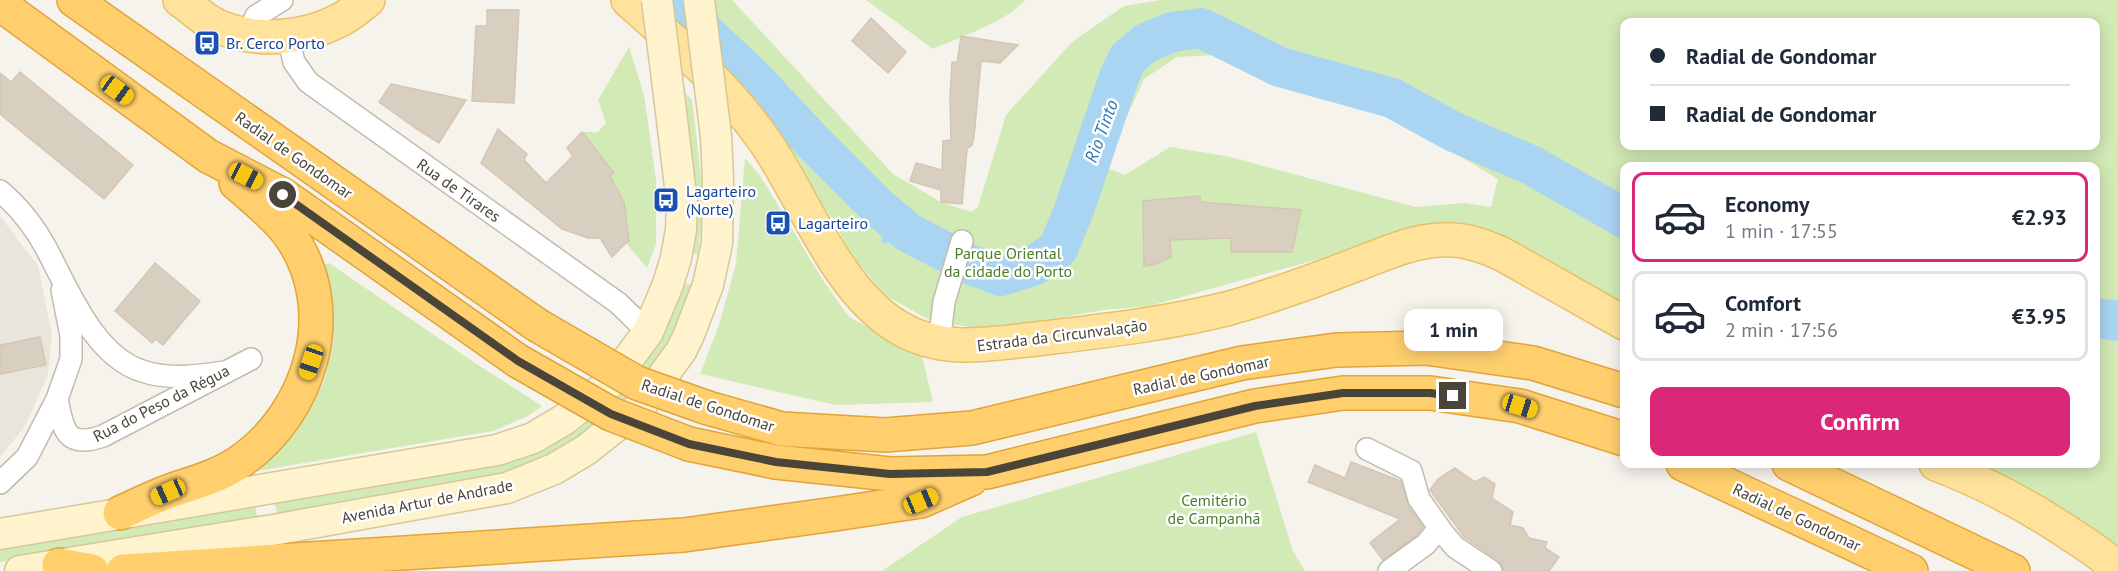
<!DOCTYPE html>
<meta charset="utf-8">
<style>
:root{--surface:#fff;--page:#f2f2f3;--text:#1f2937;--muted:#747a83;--line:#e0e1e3;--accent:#db2777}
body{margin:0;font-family:"PT Sans",sans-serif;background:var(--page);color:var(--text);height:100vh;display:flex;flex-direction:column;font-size:22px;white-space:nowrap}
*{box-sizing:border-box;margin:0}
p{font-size:20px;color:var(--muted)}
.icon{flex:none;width:33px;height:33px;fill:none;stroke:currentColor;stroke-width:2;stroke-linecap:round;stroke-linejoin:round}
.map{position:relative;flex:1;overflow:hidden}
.side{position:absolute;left:1620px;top:162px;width:480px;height:306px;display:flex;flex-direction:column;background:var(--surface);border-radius:12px;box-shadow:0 3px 15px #0003}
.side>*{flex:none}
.banner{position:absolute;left:1620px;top:18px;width:480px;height:132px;border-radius:12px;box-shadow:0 3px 15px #0003;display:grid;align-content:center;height:132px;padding:0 30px;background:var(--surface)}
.end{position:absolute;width:27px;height:27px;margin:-14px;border:8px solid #4b4439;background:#fff;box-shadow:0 0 0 3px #fff}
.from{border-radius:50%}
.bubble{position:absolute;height:42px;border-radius:12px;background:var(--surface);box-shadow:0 3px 15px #0003;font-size:20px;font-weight:700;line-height:42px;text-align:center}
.car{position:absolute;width:18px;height:36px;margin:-18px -9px;border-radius:8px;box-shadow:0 0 4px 2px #0007;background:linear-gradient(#f5c518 24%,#345 0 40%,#f5c518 0 76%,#345 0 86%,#f5c518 0)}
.banner b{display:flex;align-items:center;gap:21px;height:57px;font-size:22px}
.banner b+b{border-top:2px solid var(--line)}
.banner i{width:15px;height:15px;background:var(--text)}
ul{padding:10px 0 0;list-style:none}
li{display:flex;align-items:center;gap:18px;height:90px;margin:0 12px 9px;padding:0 18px;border:3px solid var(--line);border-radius:12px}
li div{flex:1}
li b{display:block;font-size:22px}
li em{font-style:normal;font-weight:700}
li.on{border-color:var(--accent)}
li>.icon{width:54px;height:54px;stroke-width:1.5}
.action{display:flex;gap:12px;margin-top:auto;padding:12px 30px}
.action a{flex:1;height:69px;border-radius:12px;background:var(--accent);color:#fff;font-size:24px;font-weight:700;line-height:69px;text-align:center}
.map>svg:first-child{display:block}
.residential{fill:#eae5da}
.green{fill:#d2eab5;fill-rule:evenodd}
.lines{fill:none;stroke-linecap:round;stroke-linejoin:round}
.stream{stroke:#a9d4f2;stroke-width:7}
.river{stroke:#a9d4f2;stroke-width:40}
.building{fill:#d8cfc1;stroke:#d3c7b4;stroke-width:1.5}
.street-casing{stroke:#c2bbae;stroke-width:24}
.secondary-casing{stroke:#d6c79b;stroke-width:33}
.primary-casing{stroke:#e6c16a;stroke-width:36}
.highway-casing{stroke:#e0a43c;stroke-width:36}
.street{stroke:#fff;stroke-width:21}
.secondary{stroke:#fff3cd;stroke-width:30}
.primary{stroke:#ffe39c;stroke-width:33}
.highway{stroke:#ffcf6e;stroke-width:33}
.secondary-bridge-casing{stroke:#d6c79b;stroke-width:33;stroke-linecap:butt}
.highway-bridge-casing{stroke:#e0a43c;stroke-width:36;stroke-linecap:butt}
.secondary-bridge{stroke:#fff3cd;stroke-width:30}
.highway-bridge{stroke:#ffcf6e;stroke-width:33}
.route{stroke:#4b4439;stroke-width:8}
.labels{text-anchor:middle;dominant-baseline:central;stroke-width:5;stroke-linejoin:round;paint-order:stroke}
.transit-label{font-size:16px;fill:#164399;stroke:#fff;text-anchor:start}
.street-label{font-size:16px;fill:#4b4439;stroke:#fff}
.park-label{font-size:16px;fill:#4a7f2a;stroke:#fff}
.water-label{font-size:18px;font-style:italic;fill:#2e7ab2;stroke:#fff}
</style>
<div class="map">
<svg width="2118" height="571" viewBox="0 0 2118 571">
<rect width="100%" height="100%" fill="#f6f3ec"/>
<path class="residential" d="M0 216 38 266 52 334 48 375 25 426 0 457Z"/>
<path class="green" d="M652 0H732L893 174 941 202 971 212 978 207 1006 115 1072 42 1124 6 1161 0H2118V553L1968 464H2096V166H1624V307L1512 241 1485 230 1402 232 1362 243 1323 258 1149 306 1103 310 1037 322 976 328 931 321 885 295 854 258 831 217 790 157ZM1624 22H2096V146H1624ZM1214 55 1255 73 1335 90 1446 148 1498 179 1491 207 1464 203 1416 207 1226 156 1170 147 1125 175 1107 168 1110 154 1144 79 1177 57Z
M866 0H1025C1008 21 958 38 933 49Z
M629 47 644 95 656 180V244L647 268 626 243 629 239C627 210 624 202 610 176L614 173 582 132H598L606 123 598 100Z
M674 83 692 100 702 184V215L698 254 685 252Z
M745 158 761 177 822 279 849 317 922 356 933 402 836 405 700 374 719 325 736 264Z
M329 263 472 361 542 406 528 416 493 431 257 471V467L269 460 302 421 324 382 333 341 329 287 323 268 325 264Z
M677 281 693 285C683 310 675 338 660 361 650 376 635 389 622 401 587 434 556 457 510 473L278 516 274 500 551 440Z
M1256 432 1293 551 1305 571H882L962 517Z
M255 505 257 517 0 562V547Z"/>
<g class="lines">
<path class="stream" d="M885 240 909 233"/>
<path class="river" d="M670 0 752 77 810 139 879 208 909 233 967 263 1001 276 1035 265 1058 249 1074 210 1119 77 1128 58 1146 43 1172 32 1201 28 1280 67 1392 98 1454 132 1533 166 1624 218
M2096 318 2118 321"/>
</g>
<path class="building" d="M487 10H519L514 103 472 101 476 26H487Z
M871 18 906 52 888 73 852 41Z
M961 36 1018 45 1000 63 981 61 974 137 972 145 967 149 962 204 941 202V190L910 181 916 163 942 170 943 141 951 140 950 99 952 62 957 63Z
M20 72 133 165 104 199 0 114V73L11 82Z
M391 84 466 100 439 143 418 130 379 102Z
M498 129 527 154 524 160 546 183 573 156 567 148 582 132 614 173 610 176 624 202 629 240 612 257 600 238H588L562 229 481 163Z
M1200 196V202L1301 210 1292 252H1231V238L1170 240 1171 257 1156 264 1144 266 1143 201Z
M155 263 200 301 163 345 155 339 152 343 115 311Z
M40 337 46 365 0 374V345Z
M1351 462 1401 481 1408 506 1423 527 1417 535 1383 560 1370 543 1400 519 1308 482 1315 465 1345 478Z
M1455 468 1475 482 1484 477 1495 484 1492 498 1513 512 1510 525 1523 528 1529 538 1547 542 1545 548 1559 557 1549 571H1504L1498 560 1464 537 1430 490 1438 479Z"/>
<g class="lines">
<g class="street-casing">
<path id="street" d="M248 35 256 16 282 0
M288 37 294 62 308 82 618 303 648 332
M0 191C19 207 34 226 46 248 68 289 94 356 142 371 168 380 198 376 224 372
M939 343 944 302 962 241
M57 399C63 430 66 449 103 436L251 359
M1367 449 1411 471 1419 499 1443 533 1455 547 1491 571
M0 483 27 457 57 399 71 359V336L62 290
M1389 571 1426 544 1439 528"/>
</g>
<g class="secondary-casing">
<path id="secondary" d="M0 534 497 450 533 438 565 419 611 382 648 332 668 284 676 258 681 230 682 203 667 79
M20 571 273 530 507 488 554 469 586 450 640 407 681 351 688 337 708 285 717 243 718 179 716 136"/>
</g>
<g class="primary-casing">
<path id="primary" d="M180 0C193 9 207 23 222 28 259 42 303 39 338 21 349 16 359 7 368 0
M628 0C676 43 727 87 764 140 805 199 836 290 898 327 942 354 989 344 1037 339 1102 331 1167 324 1230 308 1272 296 1314 281 1355 265 1382 255 1411 241 1441 240 1462 238 1482 245 1502 254L1624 323
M1936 464C1981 481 2021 502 2061 528 2081 541 2101 553 2118 569"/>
</g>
<g class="highway-casing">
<path id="highway" d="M74 0 537 325
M0 4 208 156 283 195 518 361
M708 408 782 429 885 435 972 428 1242 363 1336 350 1426 348 1533 363 1624 391
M689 444 776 462 890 474 987 472 1255 406 1343 393H1430L1520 406 1624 439
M1683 464 1911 571
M1789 464 2013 571
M120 513C136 506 153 497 170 491 193 483 217 477 238 463 311 414 343 309 289 234 276 216 253 198 236 183
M59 565 92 571
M123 571 684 535 835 514 921 501 971 479"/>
</g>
<use href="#street" class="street"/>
<use href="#secondary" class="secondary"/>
<use href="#primary" class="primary"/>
<use href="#highway" class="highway"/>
<g class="secondary-bridge-casing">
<path id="secondary-bridge" d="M657 0 667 79
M699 0 716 136"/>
</g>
<g class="highway-bridge-casing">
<path id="highway-bridge" d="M537 325 637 383 708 408
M518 361 611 414 689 444"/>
</g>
<use href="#secondary-bridge" class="secondary-bridge"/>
<use href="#highway-bridge" class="highway-bridge"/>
</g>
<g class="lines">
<path class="route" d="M283 195 518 361 611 414 689 444 776 462 890 474 987 472 1255 406 1343 393H1430L1453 396"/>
</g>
<defs>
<g id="bus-square" transform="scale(1.35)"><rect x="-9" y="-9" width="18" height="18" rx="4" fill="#1a4fb4" stroke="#fff"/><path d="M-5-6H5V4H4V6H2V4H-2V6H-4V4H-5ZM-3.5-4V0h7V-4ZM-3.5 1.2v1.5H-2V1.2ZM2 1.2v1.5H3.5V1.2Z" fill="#fff"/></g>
</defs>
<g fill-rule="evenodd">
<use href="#bus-square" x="207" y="43"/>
<use href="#bus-square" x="666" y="200"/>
<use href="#bus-square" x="778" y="223"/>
</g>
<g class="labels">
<g class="transit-label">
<text x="226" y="43">Br. Cerco Porto</text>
<text x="686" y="191">Lagarteiro<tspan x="686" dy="18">(Norte)</tspan></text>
<text x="798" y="223">Lagarteiro</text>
</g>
<g class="street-label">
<text transform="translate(294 155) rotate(35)">Radial de Gondomar</text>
<text transform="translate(459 190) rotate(35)">Rua de Tirares</text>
<text transform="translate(1062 335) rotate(-7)">Estrada da Circunvalação</text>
<text transform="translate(1201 375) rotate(-12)">Radial de Gondomar</text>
<text transform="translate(161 403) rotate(-27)">Rua do Peso da Régua</text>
<text transform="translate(708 405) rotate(18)">Radial de Gondomar</text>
<text transform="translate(427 501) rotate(-11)">Avenida Artur de Andrade</text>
<text transform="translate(1797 517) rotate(25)">Radial de Gondomar</text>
</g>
<g class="park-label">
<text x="1008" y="253">Parque Oriental<tspan x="1008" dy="18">da cidade do Porto</tspan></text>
<text x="1214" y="500">Cemitério<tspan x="1214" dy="18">de Campanhã</tspan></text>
</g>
<g class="water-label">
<text transform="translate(1101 131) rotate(-70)">Rio Tinto</text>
</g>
</g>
</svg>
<i class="end from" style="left:283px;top:195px"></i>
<i class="end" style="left:1453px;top:396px"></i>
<div class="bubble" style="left:1404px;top:309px;width:99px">1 min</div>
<i class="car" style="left:117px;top:90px;rotate:126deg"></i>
<i class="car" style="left:246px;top:176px;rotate:117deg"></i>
<i class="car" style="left:311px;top:362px;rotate:199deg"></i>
<i class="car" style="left:1520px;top:406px;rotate:107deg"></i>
<i class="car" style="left:168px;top:492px;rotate:246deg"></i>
<i class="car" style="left:921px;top:501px;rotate:67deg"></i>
<div class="banner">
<b><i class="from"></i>Radial de Gondomar</b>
<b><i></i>Radial de Gondomar</b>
</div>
<section class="side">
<ul>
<li class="on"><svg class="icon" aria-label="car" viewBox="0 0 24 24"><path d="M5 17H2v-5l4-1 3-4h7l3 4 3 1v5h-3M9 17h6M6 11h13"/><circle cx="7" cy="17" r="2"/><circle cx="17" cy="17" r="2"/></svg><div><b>Economy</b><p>1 min · 17:55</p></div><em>€2.93</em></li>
<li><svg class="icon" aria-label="car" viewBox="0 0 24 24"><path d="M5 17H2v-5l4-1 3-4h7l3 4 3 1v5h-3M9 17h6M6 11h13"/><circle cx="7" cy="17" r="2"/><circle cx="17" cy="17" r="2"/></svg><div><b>Comfort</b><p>2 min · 17:56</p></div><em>€3.95</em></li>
</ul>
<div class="action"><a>Confirm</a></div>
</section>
</div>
